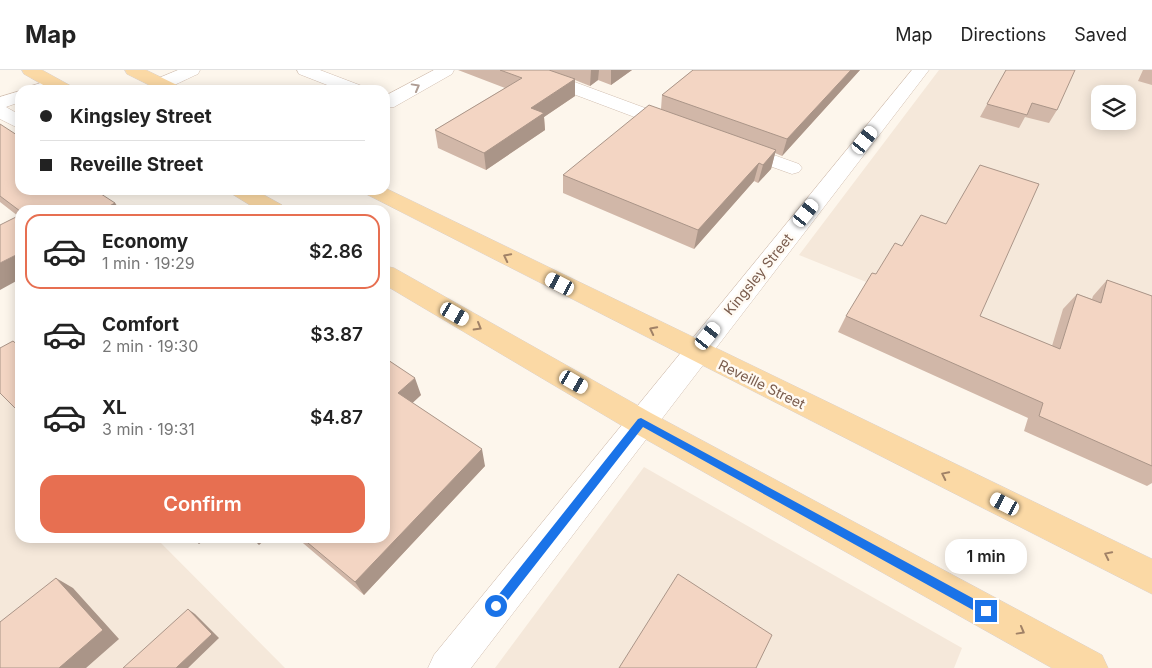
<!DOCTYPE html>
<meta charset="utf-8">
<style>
:root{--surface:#fff;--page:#f2f2f2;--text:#222;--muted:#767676;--line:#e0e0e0;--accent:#e76f51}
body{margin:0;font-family:Inter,sans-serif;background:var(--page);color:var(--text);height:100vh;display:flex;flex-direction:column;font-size:19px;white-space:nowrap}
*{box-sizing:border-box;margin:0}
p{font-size:16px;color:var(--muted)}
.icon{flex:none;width:28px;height:28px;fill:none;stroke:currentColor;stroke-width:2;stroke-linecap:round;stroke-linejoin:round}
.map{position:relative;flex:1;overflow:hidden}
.drawer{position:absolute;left:15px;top:135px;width:375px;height:338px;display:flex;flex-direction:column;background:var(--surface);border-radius:15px;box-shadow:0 2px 12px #0003}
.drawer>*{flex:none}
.hud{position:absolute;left:15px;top:15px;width:375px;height:110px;border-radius:15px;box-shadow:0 2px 12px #0003;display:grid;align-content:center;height:110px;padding:0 25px;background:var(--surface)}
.fabs{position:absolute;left:1091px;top:15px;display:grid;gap:10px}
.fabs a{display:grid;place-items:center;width:45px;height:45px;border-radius:10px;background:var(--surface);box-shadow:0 2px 12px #0003;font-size:25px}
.end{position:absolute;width:22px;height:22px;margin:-11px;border:6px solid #1a73e8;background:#fff;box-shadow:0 0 0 2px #fff}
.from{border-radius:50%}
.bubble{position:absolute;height:35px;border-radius:15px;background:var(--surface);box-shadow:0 2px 12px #0003;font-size:16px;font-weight:600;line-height:35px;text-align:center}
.car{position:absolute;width:15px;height:30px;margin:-15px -8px;border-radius:6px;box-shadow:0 0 4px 1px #0007;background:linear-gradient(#fff 24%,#345 0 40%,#fff 0 76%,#345 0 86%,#fff 0)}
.hud b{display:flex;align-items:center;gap:18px;height:48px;font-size:19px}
.hud b+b{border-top:1px solid var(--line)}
.hud i{width:12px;height:12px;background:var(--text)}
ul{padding:9px 0 0;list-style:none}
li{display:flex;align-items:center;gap:15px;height:75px;margin:0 10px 8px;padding:0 15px;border:2px solid transparent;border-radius:15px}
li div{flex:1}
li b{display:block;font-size:19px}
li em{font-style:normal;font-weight:600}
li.current{border-color:var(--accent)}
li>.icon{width:45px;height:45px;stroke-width:1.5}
.action{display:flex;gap:10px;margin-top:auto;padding:10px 25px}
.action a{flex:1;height:58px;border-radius:15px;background:var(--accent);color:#fff;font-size:20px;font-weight:600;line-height:58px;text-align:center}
header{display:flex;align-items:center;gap:30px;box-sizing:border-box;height:70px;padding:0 25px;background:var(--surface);border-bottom:1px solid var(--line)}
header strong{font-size:24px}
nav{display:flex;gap:28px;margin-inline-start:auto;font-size:18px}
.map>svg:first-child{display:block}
.residential{fill:#f5e8da;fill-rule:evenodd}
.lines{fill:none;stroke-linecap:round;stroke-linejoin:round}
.minor-casing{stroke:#d1beb0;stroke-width:1}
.major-casing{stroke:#dad1cd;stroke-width:1}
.minor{fill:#fff;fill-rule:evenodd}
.major{fill:#fbd9a5;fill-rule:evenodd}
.wall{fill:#d1b7a8}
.shaded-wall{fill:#aa9588}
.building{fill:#f3d5c3;stroke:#aa9588}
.oneway{stroke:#af9d94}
.oneway2{stroke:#a18267}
.route{fill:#1a73e8}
.labels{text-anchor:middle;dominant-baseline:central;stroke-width:5;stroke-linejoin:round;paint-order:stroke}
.street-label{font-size:14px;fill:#7a5c4d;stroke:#fffaf3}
</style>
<header>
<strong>Map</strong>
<nav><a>Map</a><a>Directions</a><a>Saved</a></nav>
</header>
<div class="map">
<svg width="1152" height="598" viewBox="0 0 1152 598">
<rect width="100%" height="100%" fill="#fdf6ec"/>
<path class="residential" d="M939 0H1152V327L799 185ZM1100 24H1128V51H1100Z
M0 310 20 330V468H156L285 598H0Z
M644 397 962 578 954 598H495Z"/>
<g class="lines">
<g class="minor-casing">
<path id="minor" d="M178 0H200L198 4C185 9 168 21 154 18L151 14 154 10Z
M297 0H320L362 16 365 20H340L299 4Z
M434 0H454L452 4 394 37 385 38V26Z
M518 0H542L683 52 685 56 683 60 676 62 669 60 520 4Z
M912 0H929L471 598H428L434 585Z
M54 9 60 10 63 14C56 24 39 20 28 20L31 16Z
M20 21V32L6 37 20 45V59L0 49V27Z
M737 72 799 94 802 98 799 102 792 104 730 82 727 78 730 74Z"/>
</g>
<g class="major-casing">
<path id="major" d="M22 0H42L71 16 74 20H52L24 4Z
M125 0H146L179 16 182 20H159L127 4Z
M385 118 1152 489V524L366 124 362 120H385Z
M228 120H255L282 135 285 140H258L232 124Z
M385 196 394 198 651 343 1102 585 1108 598H1052L631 361 385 215Z"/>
</g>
<use href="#minor" class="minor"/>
<use href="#major" class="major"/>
</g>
<path class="wall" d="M458 0H632L611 15 598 10 590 16 575 10V26L544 47 545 60 486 100 438 78 435 60 505 18Z
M693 0H860L782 86 775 83 771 99 758 113 754 111 694 179 563 123V105L661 39 662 25Z
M1006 0 1057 40 1049 53 1025 47 1019 58 980 47Z
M1143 0H1152V15L1138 11Z
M0 54 20 120 115 133 120 140H20V209L18 146 0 132Z
M1107 210 1152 226V413L1147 416 1024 361 1028 348 838 262 846 246H980L1052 276 1063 239 1077 224 1092 229 1093 226Z
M385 288 421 325 412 333 485 396 364 525 297 468H385Z"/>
<path class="shaded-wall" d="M591 0H599L598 10 590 16Z
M611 0H632L611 15Z
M851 0H860L782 86 787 69Z
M575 9V26L544 47 545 60 486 100 484 83 531 38Z
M776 80 771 99 758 113 763 95Z
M759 93 754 111 694 179 698 160Z
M115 133 120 140H102Z
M20 183V209L0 220V193Z
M415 308 421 325 404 341 398 323Z
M482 379 485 396 364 525 355 512Z
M192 468H207L199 474Z
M252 468H267L259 475Z
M56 508 73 518 119 569 86 598H59Z
M188 539 195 544 219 568 188 598H176Z"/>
<path class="building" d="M500 0H549L575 9 531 38 544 43 484 83 435 60 522 8Z
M693 0H851L787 69 662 25Z
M1006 0H1075L1057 40 1032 33 1027 45 987 34Z
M649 35 776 80 763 95 759 93 698 160 563 105Z
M0 54 20 67V120H95L115 133 102 140 20 141 0 126Z
M980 95 1039 114 980 246 1060 279 1077 224 1101 233 1107 210 1152 226V396L1039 346 1043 333 846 246 872 203 876 204 895 173 902 176 921 145 946 154Z
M20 145V183L0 193V155Z
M13 271 20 277V343L0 323V278Z
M385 288 415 308 398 323 482 379 355 512 302 468H385Z
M678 504 772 565 756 598H619Z
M56 508 103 560 59 598H0V552Z
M188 539 212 564 176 598H123Z"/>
<defs><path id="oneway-chevron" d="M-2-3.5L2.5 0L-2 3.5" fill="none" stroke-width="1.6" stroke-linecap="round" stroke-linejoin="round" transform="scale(1.25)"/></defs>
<use class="oneway" href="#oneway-chevron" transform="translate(416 17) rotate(-29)"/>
<g class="oneway2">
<use href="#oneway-chevron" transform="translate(507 187) rotate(-153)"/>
<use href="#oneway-chevron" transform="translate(478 257) rotate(30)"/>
<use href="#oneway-chevron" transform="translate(653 260) rotate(-153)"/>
<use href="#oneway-chevron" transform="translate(945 405) rotate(-154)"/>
<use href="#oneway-chevron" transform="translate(1108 485) rotate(-154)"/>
<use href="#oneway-chevron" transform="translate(1021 561) rotate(29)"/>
</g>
<path class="route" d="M641 348 989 537 991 541 989 545 986 546 982 545 643 357 500 540 496 542 492 540 491 536 492 533 638 349Z"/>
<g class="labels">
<g class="street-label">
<text transform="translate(758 204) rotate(-51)">Kingsley Street</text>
<text transform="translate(762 314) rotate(26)">Reveille Street</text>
</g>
</g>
</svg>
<div class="fabs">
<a><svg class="icon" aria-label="layers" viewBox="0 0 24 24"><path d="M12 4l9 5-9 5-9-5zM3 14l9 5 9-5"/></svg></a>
</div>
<i class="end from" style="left:496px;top:536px"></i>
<i class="end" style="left:986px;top:541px"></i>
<div class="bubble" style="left:945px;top:469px;width:82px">1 min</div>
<i class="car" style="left:865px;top:70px;rotate:38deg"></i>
<i class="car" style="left:806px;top:143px;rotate:39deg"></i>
<i class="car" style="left:560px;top:214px;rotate:297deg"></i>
<i class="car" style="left:455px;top:244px;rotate:120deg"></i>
<i class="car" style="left:708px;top:266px;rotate:39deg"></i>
<i class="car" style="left:574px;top:312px;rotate:120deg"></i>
<i class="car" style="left:1005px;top:434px;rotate:297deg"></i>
<div class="hud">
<b><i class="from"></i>Kingsley Street</b>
<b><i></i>Reveille Street</b>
</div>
<section class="drawer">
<ul>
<li class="current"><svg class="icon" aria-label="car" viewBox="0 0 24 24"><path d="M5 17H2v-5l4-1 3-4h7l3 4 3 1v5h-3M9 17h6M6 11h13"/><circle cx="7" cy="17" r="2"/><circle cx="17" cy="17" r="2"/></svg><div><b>Economy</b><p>1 min · 19:29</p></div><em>$2.86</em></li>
<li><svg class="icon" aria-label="car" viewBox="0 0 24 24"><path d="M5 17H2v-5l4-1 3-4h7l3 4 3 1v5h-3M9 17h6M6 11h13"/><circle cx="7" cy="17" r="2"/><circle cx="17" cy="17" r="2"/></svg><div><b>Comfort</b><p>2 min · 19:30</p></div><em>$3.87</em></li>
<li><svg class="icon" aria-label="car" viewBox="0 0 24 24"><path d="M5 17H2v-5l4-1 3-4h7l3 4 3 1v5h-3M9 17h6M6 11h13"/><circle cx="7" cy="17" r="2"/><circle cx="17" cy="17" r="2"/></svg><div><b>XL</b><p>3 min · 19:31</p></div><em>$4.87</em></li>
</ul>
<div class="action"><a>Confirm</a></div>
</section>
</div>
